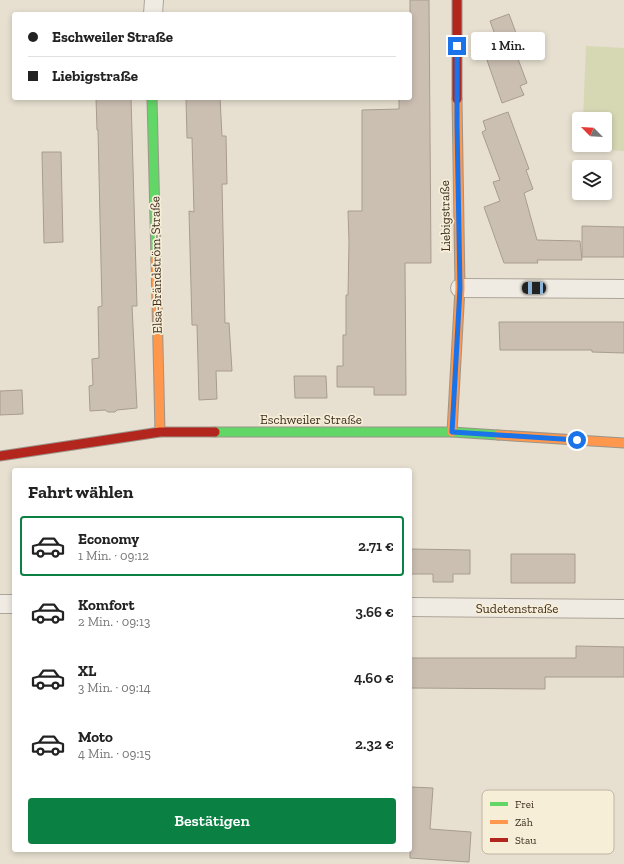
<!DOCTYPE html>
<html lang="de">
<meta charset="utf-8">
<style>
:root{--surface:#fff;--page:#f6f6f6;--text:#222;--muted:#767676;--line:#e0e0e0;--accent:#0b8043}
body{margin:0;font-family:"Zilla Slab",serif;background:var(--page);color:var(--text);height:100vh;display:flex;flex-direction:column;font-size:15px;white-space:nowrap}
*{box-sizing:border-box;margin:0}
p{font-size:13px;color:var(--muted)}
.icon{flex:none;width:22px;height:22px;fill:none;stroke:currentColor;stroke-width:2;stroke-linecap:round;stroke-linejoin:round}
.map{position:relative;flex:1;overflow:hidden}
.sheet{position:absolute;left:12px;top:468px;width:400px;height:384px;display:flex;flex-direction:column;background:var(--surface);border-radius:4px;box-shadow:0 2px 6px #0003}
.sheet>*{flex:none}
.top-card{position:absolute;left:12px;top:12px;width:400px;height:88px;border-radius:4px;box-shadow:0 2px 6px #0003;display:grid;align-content:center;height:88px;padding:0 16px;background:var(--surface)}
.needle{width:26px;rotate:294deg}
.tools{position:absolute;left:572px;top:112px;display:grid;gap:8px}
.tools a{display:grid;place-items:center;width:40px;height:40px;border-radius:4px;background:var(--surface);box-shadow:0 2px 6px #0003;font-size:20px}
.end{position:absolute;width:18px;height:18px;margin:-9px;border:5px solid #1a73e8;background:#fff;box-shadow:0 0 0 2px #fff}
.from{border-radius:50%}
.bubble{position:absolute;height:28px;border-radius:4px;background:var(--surface);box-shadow:0 2px 6px #0003;font-size:13px;font-weight:600;line-height:28px;text-align:center}
.car{position:absolute;width:12px;height:24px;margin:-12px -6px;border-radius:5px;box-shadow:0 0 3px 1px #0007;background:linear-gradient(#222 24%,#8ab4d8 0 40%,#222 0 76%,#8ab4d8 0 86%,#222 0)}
.top-card b{display:flex;align-items:center;gap:14px;height:38px;font-size:15px}
.top-card b+b{border-top:1px solid var(--line)}
.top-card i{width:10px;height:10px;background:var(--text)}
ul{padding:0;list-style:none}
li{display:flex;align-items:center;gap:12px;height:60px;margin:0 8px 6px;padding:0 8px;border:2px solid transparent;border-radius:4px}
li div{flex:1}
li b{display:block;font-size:15px}
li em{font-style:normal;font-weight:600}
li.selected{border-color:var(--accent)}
li>.icon{width:36px;height:36px;stroke-width:1.5}
h2{padding:0 16px;font-size:18px;line-height:48px}
.cta{display:flex;gap:8px;margin-top:auto;padding:8px 16px}
.cta a{flex:1;height:46px;border-radius:4px;background:var(--accent);color:#fff;font-size:16px;font-weight:600;line-height:46px;text-align:center}
.map>svg:first-child{display:block}
.green{fill:#d6d7b3}
.building{fill:#cbbfb2;stroke:#a89c90}
.lines{fill:none;stroke-linecap:round;stroke-linejoin:round}
.street-casing{stroke:#ada599;stroke-width:20}
.fast-casing{stroke:#9c958a;stroke-width:11}
.slow-casing{stroke:#9c958a;stroke-width:11}
.jam-casing{stroke:#9c958a;stroke-width:11}
.street{stroke:#efebe3;stroke-width:18}
.fast{stroke:#63d668;stroke-width:9}
.slow{stroke:#ff974d;stroke-width:9}
.jam{stroke:#b3261e;stroke-width:9}
.route{stroke:#1a73e8;stroke-width:5}
.labels{text-anchor:middle;dominant-baseline:central;stroke-width:3.5;stroke-linejoin:round;paint-order:stroke}
.street-label{font-size:13px;fill:#3d2e20;stroke:#f7eed8}
.key{fill:#f7eed8;stroke:#bfb4a1;stroke-width:1}
.key-label{font-size:11px;fill:#3d2e20}
</style>
<div class="map">
<svg width="624" height="864" viewBox="0 0 624 864">
<rect width="100%" height="100%" fill="#e7e0d1"/>
<path class="green" d="M586 46 624 48V151L582 149V145H605V119H583Z"/>
<path class="building" d="M410 0H429L431 263H405L406 395H374V387H337V366H343V335H346V295H348L349 242 348 211H362V110L399 109V98H410Z
M509 14 516 33 509 35 527 83 520 86 524 95 502 103 482 46 497 40 490 21Z
M96 98H131L137 306H132L137 408 117 410 115 412H108L105 410 90 411 89 386 93 385 92 359 99 358 98 307 102 306 98 130H97Z
M186 98H220L222 136H226L227 184H222L225 323H229L232 371H216L217 399 199 400 197 325H192L189 211 194 212 192 138H187Z
M508 112 529 169 526 170 533 189 524 193 537 240 580 241 582 260H537L538 263H504L484 207 500 201 493 182 500 180 482 132 486 130 483 121Z
M42 152H61L63 242 44 243Z
M582 226 624 227V257H582Z
M499 322H624V353L592 352V350H500Z
M294 376H326L327 398H295Z
M22 390 23 414 0 415V391Z
M410 549 470 550V574H453V582H433V574H410Z
M511 554H575V583H511Z
M576 646 624 647V677H545V689L410 688V658H576Z
M411 787 433 788 430 829 471 832 469 862 410 858V805Z"/>
<g class="lines">
<g class="street-casing">
<path id="street" d="M153 14 154 0
M460 288 624 289
M0 604H14
M410 607 624 609"/>
</g>
<g class="fast-casing">
<path id="fast" d="M152 98 156 260
M215 432H452L498 435"/>
</g>
<g class="slow-casing">
<path id="slow" d="M156 260 160 432
M452 432 460 288 457 99
M498 435 624 443"/>
</g>
<g class="jam-casing">
<path id="jam" d="M457 0V99
M0 456 160 432H215"/>
</g>
<use href="#street" class="street"/>
<use href="#fast" class="fast"/>
<use href="#slow" class="slow"/>
<use href="#jam" class="jam"/>
</g>
<g class="lines">
<path class="route" d="M457 46V124L460 288 452 432 577 440"/>
</g>
<g class="labels">
<g class="street-label">
<text transform="translate(445 216) rotate(-91)">Liebigstraße</text>
<text transform="translate(156 265) rotate(-91)">Elsa-Brändström-Straße</text>
<text x="311" y="419">Eschweiler Straße</text>
<text x="517" y="608">Sudetenstraße</text>
</g>
</g>
<rect x="482" y="790" width="132" height="64" rx="6" class="key"/>
<rect x="490" y="802" width="18" height="4" fill="#63d668"/>
<rect x="490" y="820" width="18" height="4" fill="#ff974d"/>
<rect x="490" y="838" width="18" height="4" fill="#b3261e"/>
<g class="key-label">
<text x="515" y="808">Frei</text>
<text x="515" y="826">Zäh</text>
<text x="515" y="844">Stau</text>
</g>
</svg>
<div class="tools">
<a><svg class="needle" viewBox="-14 -14 28 28"><path d="M0-13l5 13h-10z" fill="#e53935"/><path d="M0 13l5-13h-10z" fill="#767676"/></svg></a>
<a><svg class="icon" aria-label="layers" viewBox="0 0 24 24"><path d="M12 4l9 5-9 5-9-5zM3 14l9 5 9-5"/></svg></a>
</div>
<i class="end from" style="left:577px;top:440px"></i>
<i class="end" style="left:457px;top:46px"></i>
<div class="bubble" style="left:471px;top:32px;width:74px">1 Min.</div>
<i class="car" style="left:534px;top:288px;rotate:270deg"></i>
<div class="top-card">
<b><i class="from"></i>Eschweiler Straße</b>
<b><i></i>Liebigstraße</b>
</div>
<section class="sheet">
<h2>Fahrt wählen</h2>
<ul>
<li class="selected"><svg class="icon" aria-label="car" viewBox="0 0 24 24"><path d="M5 17H2v-5l4-1 3-4h7l3 4 3 1v5h-3M9 17h6M6 11h13"/><circle cx="7" cy="17" r="2"/><circle cx="17" cy="17" r="2"/></svg><div><b>Economy</b><p>1 Min. · 09:12</p></div><em>2.71 €</em></li>
<li><svg class="icon" aria-label="car" viewBox="0 0 24 24"><path d="M5 17H2v-5l4-1 3-4h7l3 4 3 1v5h-3M9 17h6M6 11h13"/><circle cx="7" cy="17" r="2"/><circle cx="17" cy="17" r="2"/></svg><div><b>Komfort</b><p>2 Min. · 09:13</p></div><em>3.66 €</em></li>
<li><svg class="icon" aria-label="car" viewBox="0 0 24 24"><path d="M5 17H2v-5l4-1 3-4h7l3 4 3 1v5h-3M9 17h6M6 11h13"/><circle cx="7" cy="17" r="2"/><circle cx="17" cy="17" r="2"/></svg><div><b>XL</b><p>3 Min. · 09:14</p></div><em>4.60 €</em></li>
<li><svg class="icon" aria-label="car" viewBox="0 0 24 24"><path d="M5 17H2v-5l4-1 3-4h7l3 4 3 1v5h-3M9 17h6M6 11h13"/><circle cx="7" cy="17" r="2"/><circle cx="17" cy="17" r="2"/></svg><div><b>Moto</b><p>4 Min. · 09:15</p></div><em>2.32 €</em></li>
</ul>
<div class="cta"><a>Bestätigen</a></div>
</section>
</div>
